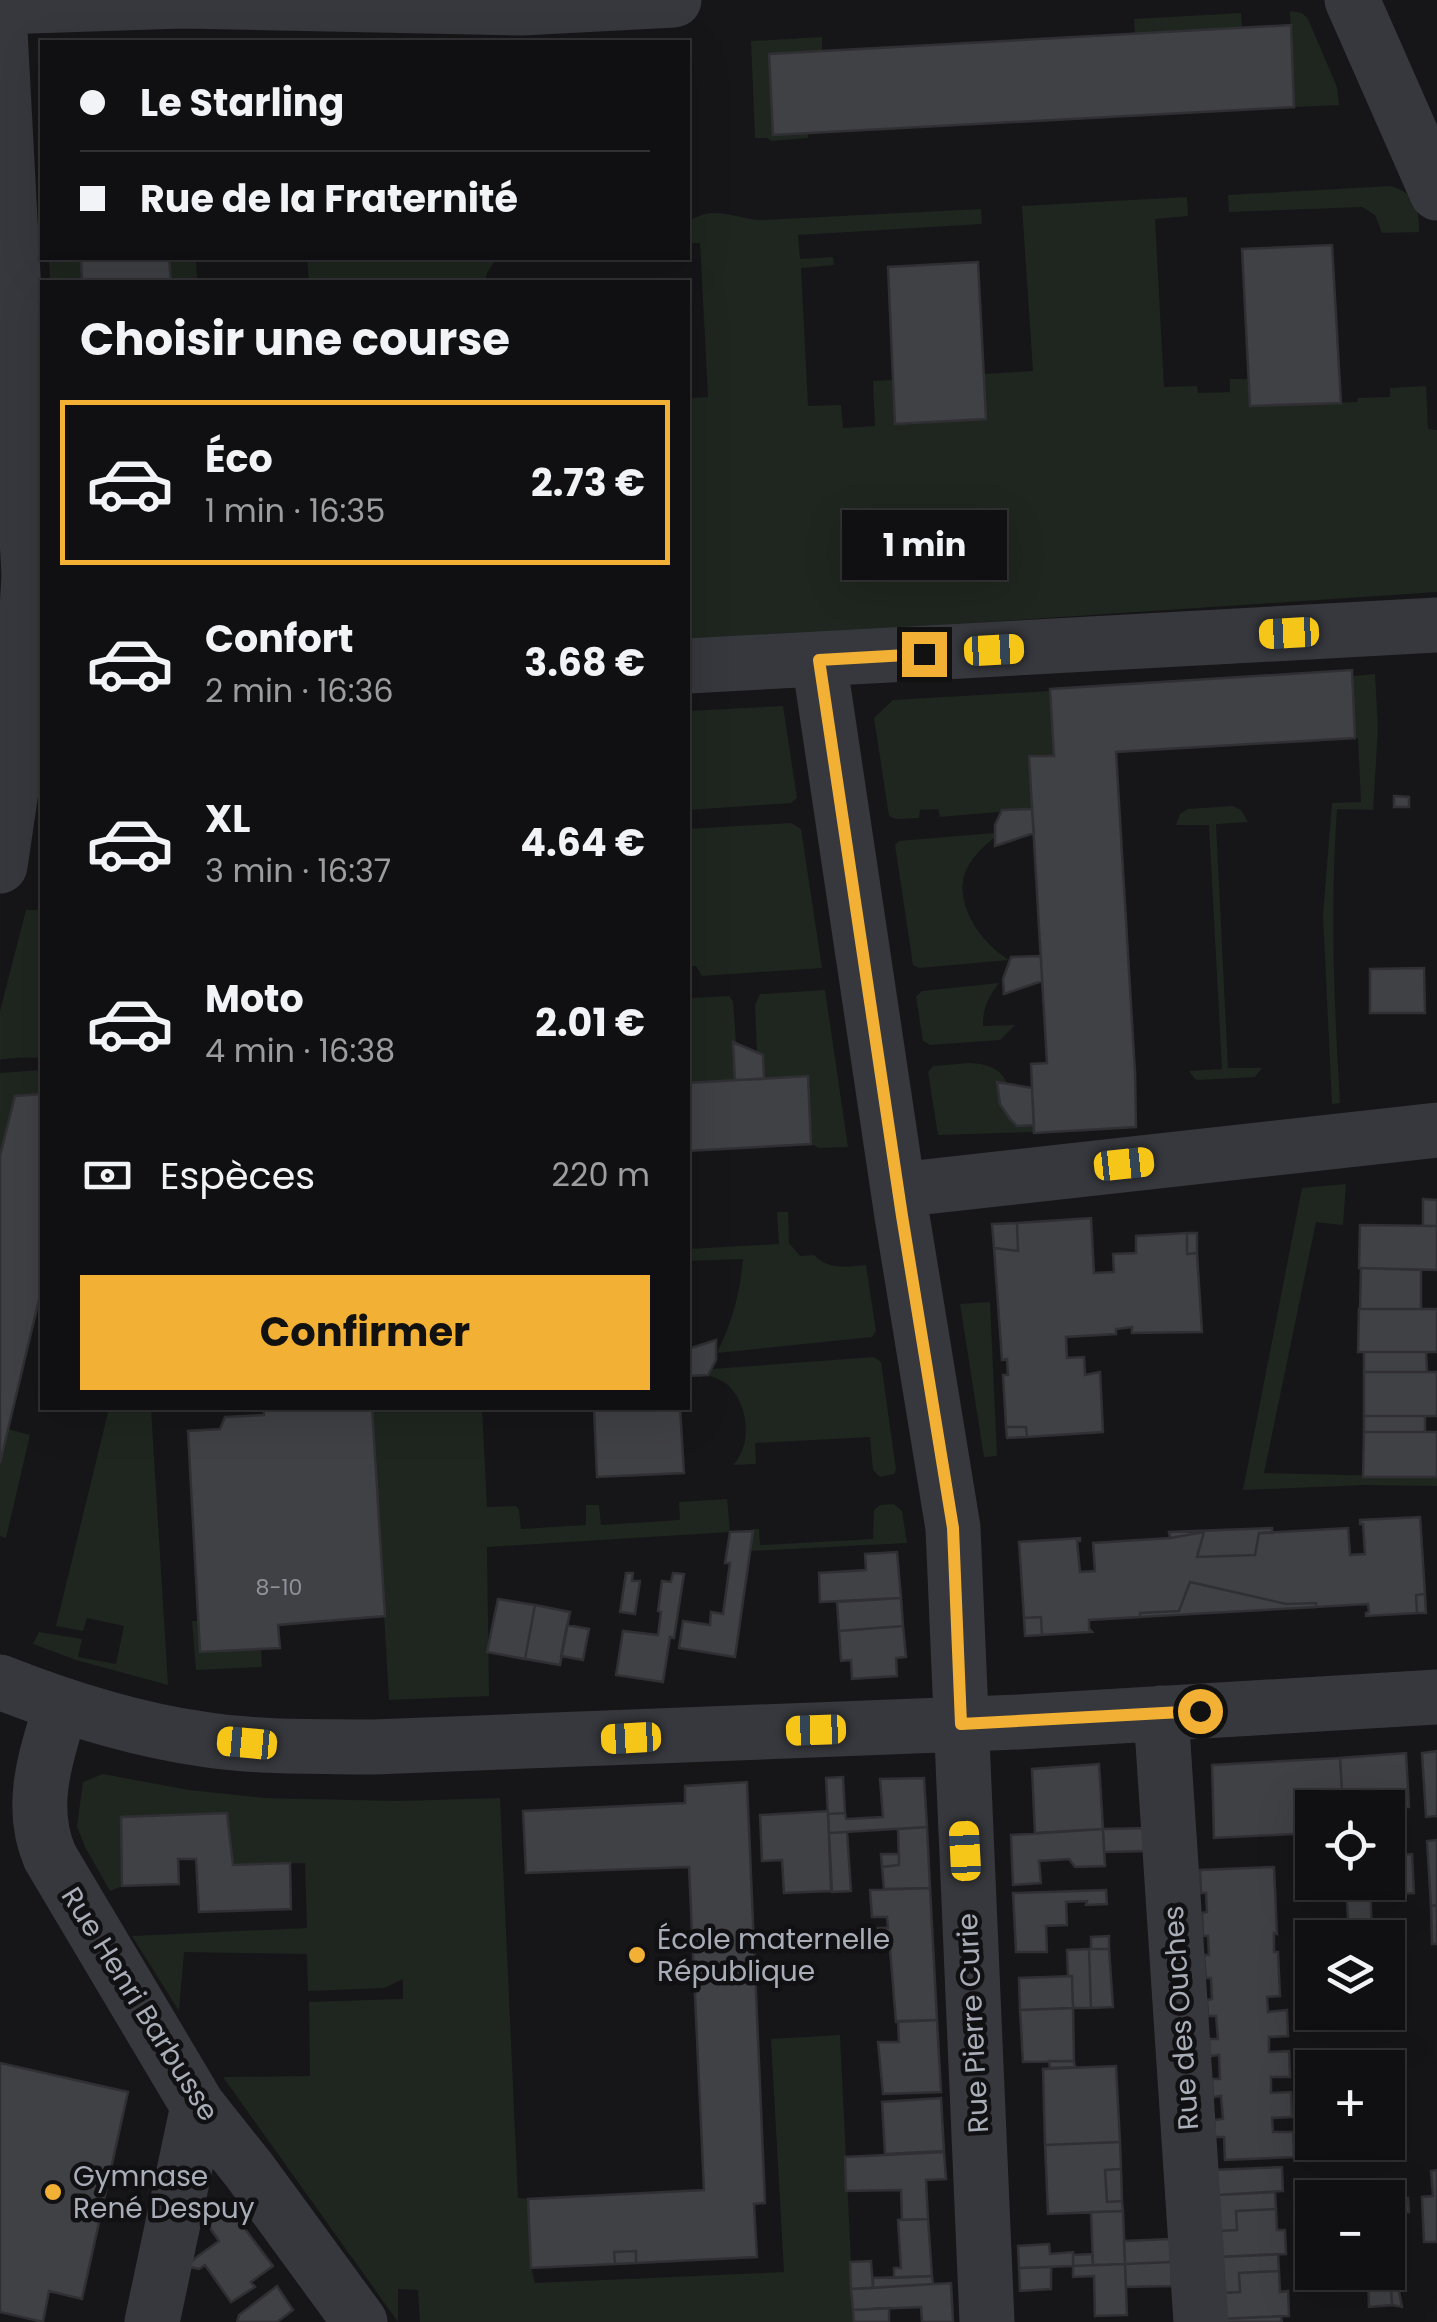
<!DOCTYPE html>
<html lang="fr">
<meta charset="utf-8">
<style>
:root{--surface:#101012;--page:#1e1e20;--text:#f1f3f6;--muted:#9c9d9f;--line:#303032;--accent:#f2b134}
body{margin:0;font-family:Poppins,sans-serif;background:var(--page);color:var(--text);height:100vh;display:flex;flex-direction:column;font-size:38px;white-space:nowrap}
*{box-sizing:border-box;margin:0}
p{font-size:32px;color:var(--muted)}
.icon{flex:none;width:55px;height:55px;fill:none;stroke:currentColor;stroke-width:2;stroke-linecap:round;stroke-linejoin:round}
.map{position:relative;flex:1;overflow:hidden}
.panel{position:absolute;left:40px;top:280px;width:650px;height:1130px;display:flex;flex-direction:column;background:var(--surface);border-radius:0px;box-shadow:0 10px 40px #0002,0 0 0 2px var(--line)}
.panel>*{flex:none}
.top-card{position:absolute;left:40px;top:40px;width:650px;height:220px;border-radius:0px;box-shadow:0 10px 40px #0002,0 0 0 2px var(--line);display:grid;align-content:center;height:220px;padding:0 40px;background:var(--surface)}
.tools{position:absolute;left:1295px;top:1790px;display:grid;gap:20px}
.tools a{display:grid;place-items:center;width:110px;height:110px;border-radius:0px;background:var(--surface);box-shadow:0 10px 40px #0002,0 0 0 2px var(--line);font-size:50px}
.end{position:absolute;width:45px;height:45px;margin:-22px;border:12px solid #f2b134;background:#111;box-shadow:0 0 0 5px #111}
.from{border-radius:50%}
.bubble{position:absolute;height:70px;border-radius:0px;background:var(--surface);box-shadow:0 10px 40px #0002,0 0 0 2px var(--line);font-size:32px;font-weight:700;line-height:70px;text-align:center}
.car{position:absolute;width:30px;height:60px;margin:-30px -15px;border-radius:12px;box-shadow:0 0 8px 2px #0007;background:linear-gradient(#f5c518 24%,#345 0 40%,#f5c518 0 76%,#345 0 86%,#f5c518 0)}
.top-card b{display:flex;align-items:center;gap:35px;height:95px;font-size:38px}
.top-card b+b{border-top:2px solid var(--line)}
.top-card i{width:25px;height:25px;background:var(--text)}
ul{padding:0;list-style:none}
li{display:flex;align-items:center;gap:30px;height:165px;margin:0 20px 15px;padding:0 20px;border:5px solid transparent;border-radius:0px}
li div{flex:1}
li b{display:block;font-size:38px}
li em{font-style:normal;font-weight:700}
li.selected{border-color:var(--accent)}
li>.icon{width:90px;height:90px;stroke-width:1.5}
h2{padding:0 40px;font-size:45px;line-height:120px}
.pay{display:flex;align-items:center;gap:25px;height:110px;padding:0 40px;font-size:38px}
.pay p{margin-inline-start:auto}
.button{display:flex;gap:20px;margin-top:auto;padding:20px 40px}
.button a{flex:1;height:115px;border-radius:0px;background:var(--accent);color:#111;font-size:40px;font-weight:700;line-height:115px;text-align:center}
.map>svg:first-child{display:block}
.green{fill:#1e261f}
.building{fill:#404145;stroke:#303034;stroke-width:2.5}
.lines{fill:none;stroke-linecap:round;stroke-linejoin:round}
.minor{stroke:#37383d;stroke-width:55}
.route{stroke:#f2b134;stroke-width:12}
.poi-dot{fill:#f2b134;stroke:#111113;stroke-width:4}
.labels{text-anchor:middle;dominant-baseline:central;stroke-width:9;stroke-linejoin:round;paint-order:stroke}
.number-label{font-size:22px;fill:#8e929b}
.poi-label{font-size:28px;fill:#a8adb8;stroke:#111113;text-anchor:start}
.street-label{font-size:28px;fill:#a8adb8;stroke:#111113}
</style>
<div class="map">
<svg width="1437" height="2322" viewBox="0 0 1437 2322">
<rect width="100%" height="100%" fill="#161618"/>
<path class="green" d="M1290 11 1302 13 1308 19 1337 87 1339 105 1294 107Z
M1241 13 1242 28 1135 34 1134 19Z
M822 37V51L773 135 808 133V138L771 141 768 138H755L751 41Z
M1391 186C1417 195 1419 206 1419 232L1382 233 1375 215 1362 207 1229 212 1228 195Z
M1187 197 1188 216 1155 219 1164 387 1197 386 1198 393 1230 392V379H1249L1251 406 1357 402 1358 398 1390 397V388L1426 386 1428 429 1437 430V592L688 642V398L708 397 700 243H688V222C714 204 732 218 760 220L981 209 982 224 798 235 800 259 833 257 834 265 801 268 808 406 841 405 843 428 875 426 873 381 893 380 896 424 985 419 983 374 1033 371 1022 206Z
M49 258H81L82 282H50Z
M169 258H196L197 282H171Z
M307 258H497L487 273 485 282H309Z
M1375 674 1378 729 1373 810 1337 809C1330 907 1334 1004 1340 1103L1332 1104 1323 915 1332 803 1361 802 1358 739 1355 735 1353 676Z
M1050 691 1054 756 1029 757 1032 809 940 817 938 809 920 810 919 818 896 819 889 816 874 718 893 700Z
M783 706 797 798 791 803 688 810 690 797H688V711Z
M1233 806 1241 810 1248 822 1216 824 1228 1068H1262L1255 1077 1198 1080 1195 1079 1189 1071 1222 1069 1209 825H1176L1180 814 1188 809Z
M791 823 801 829 822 968 702 976 696 966H688V829Z
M994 833V838C981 848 965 864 963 882 959 912 985 946 1009 960L919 968 913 965 895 845 899 841Z
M26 910H42V1058C37 1057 5 1058 0 1060V1011Z
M999 983C988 998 983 1007 983 1026L1015 1025 1000 1040 930 1045 923 1041 916 997 922 991Z
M825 990 848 1147 819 1148 811 1144 808 1076 764 1079 763 1056 757 1052 755 1005 760 994Z
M729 996 733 1001 736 1043H734L735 1080 688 1083V998Z
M970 1063C985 1064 1001 1067 1007 1084L997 1083C997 1100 1004 1114 1017 1126L1034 1125V1132L938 1135 928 1072 933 1066Z
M42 1070V1094L15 1097 0 1156V1073Z
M1346 1184 1343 1225 1316 1222 1264 1473 1437 1477V1486L1364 1485 1243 1490 1302 1188Z
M777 1212H788L789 1243 800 1256 814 1255C828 1270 847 1267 866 1265L876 1331 872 1337 717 1353C733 1319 739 1298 743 1259L688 1261V1249L779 1244Z
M990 1302 997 1456 984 1457 960 1304Z
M874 1357 881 1362 896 1470 894 1474 880 1477 873 1470 870 1437 755 1443 756 1464 733 1465C752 1446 749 1407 730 1387 724 1381 716 1378 708 1375L712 1369Z
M109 1408H151L168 1685 76 1660 33 1644 39 1632 82 1639 78 1657 116 1664 124 1626 87 1618 83 1631 56 1626Z
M372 1408H500L482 1409 487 1507 516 1506 519 1510 521 1529 586 1525V1505H599L601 1525 680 1520 679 1502 727 1499 730 1532 487 1547 489 1696 389 1700Z
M8 1429 30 1435 6 1538 0 1536V1463Z
M894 1504 902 1511 907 1543 750 1551 753 1529H759L760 1545 873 1539 874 1510 880 1505Z
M192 1621H199L201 1652 261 1649 262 1667 196 1670Z
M103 1774 189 1790 265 1798 397 1801 500 1798 518 2198 528 2199 531 2267 535 2283 784 2272 771 2039 840 2035 854 2322H420L418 2290 398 2289V2322L223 2077 310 2076 309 2002 403 1999V1979L384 1988 308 1991 307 1954 184 1952 179 2011 132 1936 307 1928 305 1863 233 1865 227 1813 122 1817V1886L110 1891 85 1847 77 1826 83 1782Z"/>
<path class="building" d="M1291 25 1294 107 773 135 769 54Z
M1332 245 1341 403 1250 406 1242 249Z
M81 258H169L171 282H82Z
M978 262 986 419 895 424 888 267Z
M1352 670 1355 738 1116 752 1135 1072 1136 1127 1034 1133 1031 1064 1047 1063 1029 756H1054L1050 689Z
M1394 796 1409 797V807H1394Z
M1032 809 1034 833 995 846V825L1002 810Z
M1041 956 1042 981 1004 994 1003 979 1011 957Z
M1424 968 1425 1013H1370V969Z
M733 1042 763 1055 764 1079 735 1080Z
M808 1076 811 1144 688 1151V1083Z
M997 1082 1032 1088 1034 1125 1017 1126 1010 1119 1000 1104Z
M42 1094V1287L0 1463V1156L15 1096Z
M1423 1199 1437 1200V1226H1423Z
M1091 1218 1094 1273 1114 1272 1113 1254 1136 1253V1236L1187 1233V1254L1197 1253 1202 1332 1132 1333V1327L1116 1329V1334L1066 1337 1067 1358 1084 1357 1085 1375 1100 1372 1103 1432 1027 1437 1026 1427H1006L1003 1375H1008L1007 1359 1002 1360 994 1248 1018 1251 1017 1223Z
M1017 1223 1018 1251 994 1248 992 1224Z
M1360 1225 1437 1226V1270L1359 1268Z
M1187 1233H1197V1253L1187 1254Z
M1361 1268 1421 1270V1309H1360Z
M1359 1309H1437V1352H1358Z
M716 1340V1360L708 1375 688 1376V1349Z
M1364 1352H1426L1427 1372H1364Z
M1364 1372H1437V1416H1364Z
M264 1408H372L385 1616 278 1625 280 1648 200 1652 188 1431 220 1429 225 1417 264 1415Z
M594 1408H680L684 1473 597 1477Z
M1364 1416H1425V1432H1364Z
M1006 1427H1026L1027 1437 1007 1438Z
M1364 1432H1437V1477H1363Z
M1420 1517 1425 1594 1416 1595 1417 1613 1366 1616V1613L1369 1612 1368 1604 1316 1607V1603L1286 1604 1190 1582 1179 1611 1140 1613V1617L1089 1620V1629L1092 1632 1042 1635 1041 1617 1024 1618 1019 1542 1080 1538V1541H1077L1080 1572 1095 1571 1093 1543 1170 1538 1204 1532 1197 1557 1255 1555 1259 1533 1348 1528 1350 1555 1365 1554 1363 1524H1360V1520Z
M1272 1528V1533H1259L1255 1555 1197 1557 1204 1532 1170 1538 1169 1532Z
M753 1531 735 1657 679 1648 683 1621 710 1625 711 1612 723 1614 730 1563H725L730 1532Z
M897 1552 901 1598 820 1602 819 1573 866 1570 865 1554Z
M626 1573H633L632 1581H640L635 1614 620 1612Z
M673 1573 684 1574 674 1638 670 1637 663 1682 616 1675 623 1631 658 1635 661 1612 658 1611 662 1581 671 1582Z
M1190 1582 1286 1604 1316 1603V1607L1140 1617V1613L1179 1611Z
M1425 1594 1426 1613H1417L1416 1595Z
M901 1598 903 1626 839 1631 837 1602Z
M498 1599 535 1605 525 1659 487 1652Z
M535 1605 570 1612 560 1665 525 1659Z
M1041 1617 1042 1635 1025 1636 1024 1618Z
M567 1625 589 1629 583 1660 561 1656Z
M903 1626 906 1657 896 1658 897 1676 852 1679 851 1660 841 1661 839 1631Z
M1437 1751V1816L1426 1817 1422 1753Z
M1406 1753 1409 1807 1343 1808 1340 1758Z
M1340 1758 1343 1808H1312V1833L1214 1838 1212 1765Z
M1099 1764 1103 1829 1035 1833 1032 1769Z
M843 1777 845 1813 828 1814 826 1778Z
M924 1778 927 1827 829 1833 828 1814 845 1813 846 1819 883 1817 880 1779Z
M747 1782 765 2203 754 2204 757 2257 636 2263V2251L614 2252 615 2264 531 2268 528 2199 704 2190 689 1867 526 1873 523 1811 685 1803V1786Z
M828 1811 831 1891 784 1893 782 1860 762 1861 760 1815Z
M227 1813 233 1865 290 1863 291 1909 199 1912 196 1859H178L179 1884 122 1886 121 1817Z
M927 1827 930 1888 884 1889 882 1867 899 1865 898 1829Z
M1148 1828 1150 1851 1104 1852 1103 1829Z
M1103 1829 1105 1866 1075 1867 1069 1859 1039 1861 1041 1883 1013 1885 1011 1835Z
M847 1832 851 1891 832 1892 829 1833Z
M1437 1840V1905L1431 1906 1427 1841Z
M881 1854H899V1865L882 1867Z
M1412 1854 1414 1893 1380 1895 1379 1882H1388V1856Z
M1274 1867 1277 1934 1274 1933V1952H1278L1280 1996 1267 1997 1268 2012 1287 2010 1288 2036 1269 2037V2052L1289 2051 1290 2077H1271V2093L1291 2092 1292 2117 1272 2118 1273 2132H1293L1294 2157 1225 2160 1224 2137H1215L1214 2120 1223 2119 1221 2096 1213 2097 1212 2079H1220L1219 2055 1210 2056 1209 2039H1218L1216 2016H1208L1207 2000 1212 1999 1211 1978H1206L1204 1955H1209L1208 1936H1203L1202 1913 1207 1912 1206 1893H1201L1200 1870Z
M1346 1882H1370L1372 1938H1349Z
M930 1888 937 2020 896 2022 889 1937H878V1928H888L887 1917H872L870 1890Z
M1106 1890 1107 1904 1086 1905 1087 1901 1066 1902 1067 1925 1046 1926 1047 1952H1016L1013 1893Z
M1437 1905V1944H1432L1431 1906Z
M1109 1936V1949H1091V1937Z
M1089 1949H1109L1113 2007 1091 2008Z
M1089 1949 1091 2008H1073L1072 1976H1068L1067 1950Z
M1072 1976 1073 2008 1020 2010 1019 1978Z
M1073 2008 1074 2061 1023 2062 1020 2010Z
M937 2020 941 2092 883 2094 878 2042H899L898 2021Z
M1049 2061H1074L1075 2067 1050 2068Z
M0 2063 128 2092 82 2299 49 2291 43 2322 0 2312Z
M1116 2066 1120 2142 1045 2145 1043 2069Z
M941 2098 944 2151 885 2154 882 2102Z
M1120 2142 1121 2169 1105 2170 1107 2202 1122 2201 1123 2211 1048 2214 1045 2145Z
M944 2152 946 2179 926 2180 928 2219 902 2220 901 2190 846 2191 845 2157Z
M1282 2167 1283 2191 1216 2195 1214 2170Z
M1121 2169 1122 2201 1107 2202 1105 2170Z
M1437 2170V2242H1424L1422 2197 1433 2196 1431 2171Z
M1275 2192 1276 2209 1236 2211 1237 2230 1218 2231 1216 2195Z
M1408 2198 1409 2212 1388 2213V2199Z
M222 2205 227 2212 230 2209 273 2266 251 2282 255 2287 231 2302 205 2265 199 2269 190 2267 191 2262 198 2256 219 2241 208 2225 212 2222 208 2214Z
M1276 2209 1277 2230H1285L1286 2254 1219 2257 1218 2231 1237 2230 1236 2211Z
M1123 2211 1125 2264 1093 2265 1091 2212Z
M928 2219 932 2276 894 2278V2268H901L898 2220Z
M1396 2225 1398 2286 1391 2287 1392 2305 1369 2307 1368 2272H1388V2226Z
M1170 2239 1171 2262 1125 2264 1124 2241Z
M1049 2244 1050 2254 1073 2252V2266L1019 2268 1018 2246Z
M636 2251V2263L615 2264 614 2252Z
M1092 2254 1093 2265 1073 2266V2255Z
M1278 2254 1279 2271 1239 2273 1240 2292 1221 2293 1219 2257Z
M871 2261 873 2288 851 2289 850 2262Z
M1171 2262 1172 2286 1126 2287 1125 2264Z
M1125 2264 1127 2315 1095 2316 1094 2276 1073 2277V2266Z
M1051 2267V2289L1020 2291 1019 2268Z
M1279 2271 1280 2292 1288 2291 1289 2316 1222 2319 1221 2293 1240 2292 1239 2273Z
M932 2276 933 2284 873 2288V2278Z
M951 2283 953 2322H922L921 2307 853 2310 851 2289Z
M277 2286 293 2310 277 2322H237L239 2315Z
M1398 2286 1402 2307 1392 2305 1391 2287Z
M889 2308V2322H854L853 2310Z
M1281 2316 1282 2322H1222V2319Z"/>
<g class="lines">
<path class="minor" d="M1352 0 1437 193
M0 7 183 1 522 8 674 0
M0 31 29 575 22 703 15 764 0 866
M819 660 902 1216 953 1528 987 2322
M688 666 1437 625
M898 1190 1437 1130
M0 1682C66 1708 132 1729 202 1739 258 1748 317 1746 373 1747L1019 1722 1437 1697
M61 1706C46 1756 28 1806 50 1857L198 2106 249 2170 360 2322
M1161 1713 1201 2322
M152 2322 198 2106"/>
</g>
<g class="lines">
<path class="route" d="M924 654 819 660 902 1216 953 1528 961 1724 1200 1711"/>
</g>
<g class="poi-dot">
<circle cx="637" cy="1955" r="10"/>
<circle cx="53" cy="2192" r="10"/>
</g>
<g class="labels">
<g class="number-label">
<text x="279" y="1587">8-10</text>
</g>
<g class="poi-label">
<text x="657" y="1939">École maternelle<tspan x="657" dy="32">République</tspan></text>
<text x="73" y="2176">Gymnase<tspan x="73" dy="32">René Despuy</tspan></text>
</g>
<g class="street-label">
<text transform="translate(140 2004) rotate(58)">Rue Henri Barbusse</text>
<text transform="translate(1181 2018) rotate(-94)">Rue des Ouches</text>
<text transform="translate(973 2023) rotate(-93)">Rue Pierre Curie</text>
</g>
</g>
</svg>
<div class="tools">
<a><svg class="icon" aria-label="locate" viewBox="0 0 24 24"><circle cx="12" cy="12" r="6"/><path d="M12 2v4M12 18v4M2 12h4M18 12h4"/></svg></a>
<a><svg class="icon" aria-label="layers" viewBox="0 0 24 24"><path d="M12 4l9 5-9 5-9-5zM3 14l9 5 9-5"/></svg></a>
<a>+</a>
<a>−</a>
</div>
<i class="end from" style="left:1200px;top:1711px"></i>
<i class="end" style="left:924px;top:654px"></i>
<div class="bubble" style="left:842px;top:510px;width:165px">1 min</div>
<i class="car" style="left:1289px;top:633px;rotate:267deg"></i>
<i class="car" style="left:994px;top:650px;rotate:87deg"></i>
<i class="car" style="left:1124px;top:1164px;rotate:84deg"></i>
<i class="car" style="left:816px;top:1730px;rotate:268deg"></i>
<i class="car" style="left:631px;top:1738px;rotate:267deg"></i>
<i class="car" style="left:247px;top:1743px;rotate:275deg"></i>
<i class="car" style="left:965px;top:1851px;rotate:357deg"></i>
<div class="top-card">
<b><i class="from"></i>Le Starling</b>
<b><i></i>Rue de la Fraternité</b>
</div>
<section class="panel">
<h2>Choisir une course</h2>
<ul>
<li class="selected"><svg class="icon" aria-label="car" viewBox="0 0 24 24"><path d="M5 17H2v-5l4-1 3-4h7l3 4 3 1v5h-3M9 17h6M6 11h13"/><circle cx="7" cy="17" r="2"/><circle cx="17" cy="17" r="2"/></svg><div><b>Éco</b><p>1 min · 16:35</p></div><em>2.73 €</em></li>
<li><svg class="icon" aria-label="car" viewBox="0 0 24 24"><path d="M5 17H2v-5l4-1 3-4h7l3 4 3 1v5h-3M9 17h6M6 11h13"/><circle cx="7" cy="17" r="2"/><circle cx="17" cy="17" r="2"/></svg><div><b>Confort</b><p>2 min · 16:36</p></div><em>3.68 €</em></li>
<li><svg class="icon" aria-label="car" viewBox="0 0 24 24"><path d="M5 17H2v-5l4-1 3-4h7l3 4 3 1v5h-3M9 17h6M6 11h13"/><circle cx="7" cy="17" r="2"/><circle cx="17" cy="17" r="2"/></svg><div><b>XL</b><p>3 min · 16:37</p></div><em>4.64 €</em></li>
<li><svg class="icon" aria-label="car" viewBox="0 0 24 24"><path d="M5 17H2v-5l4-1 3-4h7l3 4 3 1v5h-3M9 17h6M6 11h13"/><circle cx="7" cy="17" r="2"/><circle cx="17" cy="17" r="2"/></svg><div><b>Moto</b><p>4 min · 16:38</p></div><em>2.01 €</em></li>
</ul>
<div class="pay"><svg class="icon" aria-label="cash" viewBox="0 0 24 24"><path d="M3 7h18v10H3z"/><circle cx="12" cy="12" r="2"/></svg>Espèces<p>220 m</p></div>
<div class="button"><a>Confirmer</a></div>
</section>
</div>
